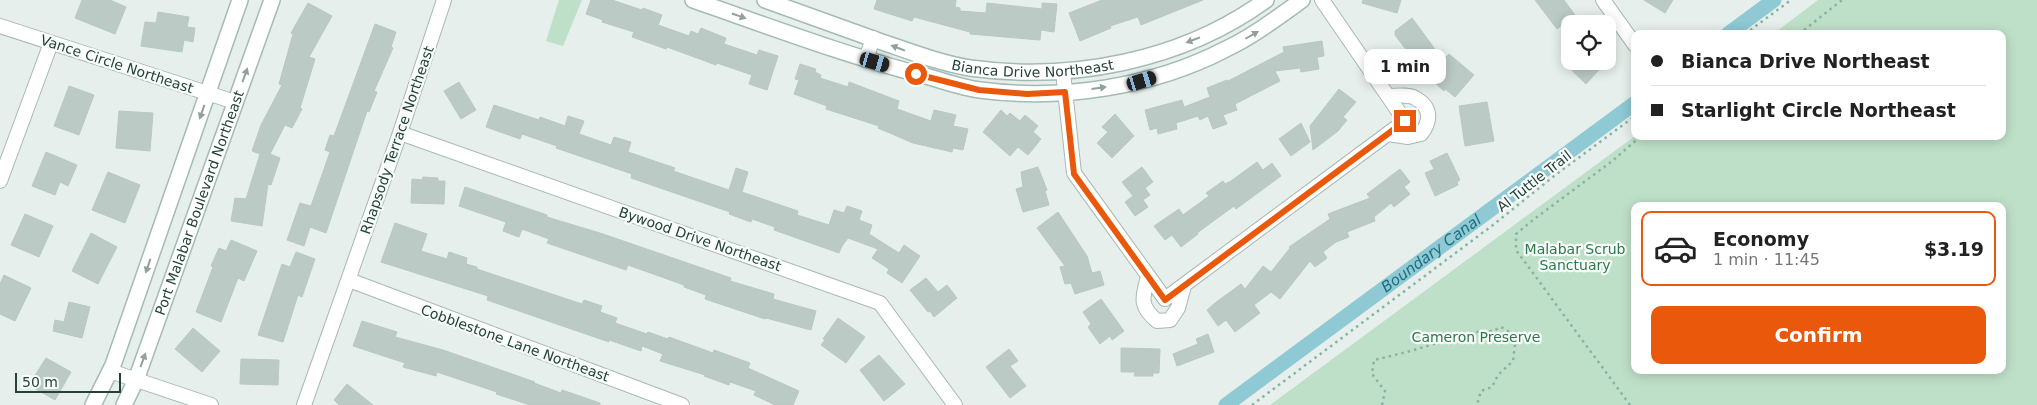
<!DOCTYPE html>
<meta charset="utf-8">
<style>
:root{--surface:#fff;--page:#f2f2f2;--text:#222;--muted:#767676;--line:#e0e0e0;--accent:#ea580c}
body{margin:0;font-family:"DejaVu Sans",sans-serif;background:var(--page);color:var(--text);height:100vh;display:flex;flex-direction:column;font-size:19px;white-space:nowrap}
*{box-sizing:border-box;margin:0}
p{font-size:16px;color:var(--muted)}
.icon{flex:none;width:28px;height:28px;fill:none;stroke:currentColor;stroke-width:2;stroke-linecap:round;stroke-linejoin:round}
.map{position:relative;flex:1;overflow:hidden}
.drawer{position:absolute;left:1631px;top:202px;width:375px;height:172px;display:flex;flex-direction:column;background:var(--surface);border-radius:10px;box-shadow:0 2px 12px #0003}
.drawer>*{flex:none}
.top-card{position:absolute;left:1631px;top:30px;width:375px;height:110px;border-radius:10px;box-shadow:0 2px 12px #0003;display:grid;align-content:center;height:110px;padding:0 20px;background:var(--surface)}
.controls{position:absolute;left:1561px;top:15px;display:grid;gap:10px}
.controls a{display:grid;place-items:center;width:55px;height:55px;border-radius:10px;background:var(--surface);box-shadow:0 2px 12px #0003;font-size:25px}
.scale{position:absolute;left:15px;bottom:12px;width:106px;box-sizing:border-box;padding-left:5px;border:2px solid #24423a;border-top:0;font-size:14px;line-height:18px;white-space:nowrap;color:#24423a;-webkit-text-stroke:4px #f7fbf9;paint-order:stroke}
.end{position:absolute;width:22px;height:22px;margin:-11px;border:6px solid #ea580c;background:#fff;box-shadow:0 0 0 2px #fff}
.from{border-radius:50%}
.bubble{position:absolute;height:35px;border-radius:10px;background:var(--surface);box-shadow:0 2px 12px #0003;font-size:16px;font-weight:800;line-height:35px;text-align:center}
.car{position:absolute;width:15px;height:30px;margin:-15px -8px;border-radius:6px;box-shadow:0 0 4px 1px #0007;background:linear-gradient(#222 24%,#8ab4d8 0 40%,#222 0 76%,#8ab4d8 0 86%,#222 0)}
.top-card b{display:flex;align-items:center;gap:18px;height:48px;font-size:19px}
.top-card b+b{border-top:1px solid var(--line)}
.top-card i{width:12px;height:12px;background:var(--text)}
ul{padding:9px 0 0;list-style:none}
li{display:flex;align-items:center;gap:15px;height:75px;margin:0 10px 8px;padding:0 10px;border:2px solid transparent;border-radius:10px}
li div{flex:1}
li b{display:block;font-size:19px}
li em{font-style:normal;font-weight:800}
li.active{border-color:var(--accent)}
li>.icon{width:45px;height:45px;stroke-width:1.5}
.action{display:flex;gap:10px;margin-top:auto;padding:10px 20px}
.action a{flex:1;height:58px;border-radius:10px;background:var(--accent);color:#fff;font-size:20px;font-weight:800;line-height:58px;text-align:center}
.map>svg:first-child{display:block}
.green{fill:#bfe0c8;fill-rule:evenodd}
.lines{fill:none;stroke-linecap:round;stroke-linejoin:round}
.canal{stroke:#8ec9d4;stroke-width:15}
.building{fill:#bbcac4;stroke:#b8c9c2}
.street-casing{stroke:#a8b8b2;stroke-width:16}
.secondary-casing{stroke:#a4bbb3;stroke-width:18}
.path{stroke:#86b3a5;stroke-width:2.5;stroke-dasharray:2.5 4;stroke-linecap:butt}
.street{stroke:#fff;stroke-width:14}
.secondary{stroke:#fff;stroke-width:15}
.oneway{fill:#92a09c}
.route{stroke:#ea580c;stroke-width:6}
.labels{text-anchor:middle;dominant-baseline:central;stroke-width:4.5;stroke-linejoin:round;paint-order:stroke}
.street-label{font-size:14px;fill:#24423a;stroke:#f7fbf9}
.park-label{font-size:14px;fill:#2d7a4b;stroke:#f7fbf9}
.water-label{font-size:15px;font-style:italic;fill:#1c6f80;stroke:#f7fbf9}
</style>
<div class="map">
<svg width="2037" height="405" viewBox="0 0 2037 405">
<rect width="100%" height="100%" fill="#e6efeb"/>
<path class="green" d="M559 0H582L563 46 546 41Z
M1818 0H2037V405H1270L1635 136H2002V34H1773ZM2002 206V371H1635V206Z"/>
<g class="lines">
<g class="canal">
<path d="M1728 34 1774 0"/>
<path id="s1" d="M1226 405 1635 103"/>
</g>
</g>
<path class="building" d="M82 0H110L126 7 115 34 75 18Z
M591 0H612L642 10 643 8 662 15 658 25 689 36 691 31 698 34 701 28 726 38 724 44 757 55 759 50 778 56 767 90 749 84 752 75 717 63 716 65 667 47 666 49 632 37 634 32 602 22 603 20 586 14Z
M877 0H956L955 7 960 8V11L986 13 987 3 1042 9V3L1057 4 1054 32 1041 30 1040 40 970 34V32L914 17 912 21 874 9Z
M1102 0H1203L1141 25 1138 17 1110 26 1111 28 1080 41 1069 13Z
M1363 0H1401L1397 13 1362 3Z
M1535 0H1564L1575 15 1557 29Z
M1644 0H1673L1665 13Z
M308 3 332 16 309 57 315 59 300 108 302 109 292 128 285 125 270 154 280 158 271 185 268 184 262 226 231 221 235 198 246 199 260 154 252 151 261 125 282 85 279 84 293 34 291 33Z
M158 12 189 17 187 27 195 28 193 42 184 40 182 52 141 46 145 22 156 23Z
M1412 18 1443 60 1449 54 1474 75 1455 97 1445 89 1444 91 1419 69 1420 68 1395 35V31Z
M375 24 396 32 391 47 393 48 374 91 377 92 369 112 367 111 326 233 310 227 304 246 287 240 300 203 311 206 330 152 325 150 330 135 334 136Z
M1322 41 1324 56 1317 57 1319 69 1301 72 1300 68 1275 71 1280 81 1235 104 1237 110 1223 115 1227 124 1213 129 1208 116 1200 120 1198 116 1176 123 1177 129 1158 134 1157 128 1150 130 1145 110 1182 100 1184 107 1210 97 1207 88 1227 80 1228 81 1284 52 1283 47Z
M1562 61H1607L1586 84Z
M800 64 816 69 815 72 821 75 820 78 848 87 849 82 899 101 897 109 931 121 934 110 956 115 953 126 968 129 963 150 953 148 952 152 913 143 878 128 879 126 826 109 827 106 794 94 799 80 795 79Z
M459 82 476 110 461 119 444 91Z
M69 86 94 95 79 135 54 126Z
M1339 89 1356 102 1343 117 1347 120 1338 131 1313 150 1310 126Z
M1487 102 1494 141 1465 146 1459 106Z
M494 105 539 120 540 117 565 126 568 116 584 121 579 134 611 145 614 137 631 142 628 152 675 168 673 171 729 190 736 168 748 172 742 192 798 211 797 215 829 225 834 210 844 213 847 206 862 211 859 220 872 225 869 234 899 253 904 245 920 256 902 283 887 273 889 269 872 258 878 249 848 238 842 246 839 253 774 230 775 227 752 219 751 222 729 214 730 212 631 178 632 174 556 148 557 146 522 134 520 139 486 127Z
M1001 110 1007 116 1010 113 1020 121 1025 115 1038 126 1033 132 1041 139 1028 155 1018 147 1010 156 983 132Z
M119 111 153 113 150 151 116 148Z
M1115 114 1134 136 1112 158 1097 143 1108 132 1102 127Z
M1301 123 1310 142 1291 156 1279 139Z
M46 152 77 165 68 186 60 182 55 195 32 186Z
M1447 153 1460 180 1457 182 1458 185 1435 196 1425 173 1434 169 1430 161Z
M1257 162 1263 170 1272 163 1281 176 1236 209 1234 206 1197 233 1198 234 1181 247 1172 235 1165 240 1154 226 1179 209 1183 215 1209 196 1206 193 1223 181 1225 184 1231 181Z
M1038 167 1047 190 1045 191 1049 205 1023 212 1016 189 1023 187 1021 172Z
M1142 167 1153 182 1145 188 1150 195 1143 200 1148 207 1135 216 1125 202 1133 196 1122 182Z
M1400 169 1410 182 1404 187 1410 194 1394 207 1391 203 1374 217 1375 221 1347 232 1349 237 1336 242 1323 252 1327 258 1315 267 1310 261 1280 299 1271 292 1254 305 1260 313 1235 332 1226 320 1218 326 1207 310 1215 303 1241 284 1245 289 1263 266 1271 272 1290 248 1289 247 1330 219 1328 214 1370 198 1367 194Z
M108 172 140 185 125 223 92 210Z
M423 177 438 178V181H445L444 204 411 203 412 179 422 180Z
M465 187 547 215V217L603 234 731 278 730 281 774 294 773 299 816 311 811 330 766 318 765 319 705 299 706 295 684 287V285L628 265 626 270 547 243 549 239 522 229 519 237 503 231 506 222 459 206Z
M1058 212 1087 256 1092 273 1100 271 1104 285 1075 294 1071 283 1065 284 1060 267 1065 266 1037 228Z
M25 214 53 226 39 257 11 245Z
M395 223 427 234 421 251 447 259 449 252 467 258 466 264 477 267V269L582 304 584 300 602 306 600 312 617 318 615 323 647 334 648 332 668 339 669 337 713 353 714 350 750 363 748 368 799 391 793 405H775L754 395 756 391 730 382 729 385 704 376 705 375 660 361 663 354 642 346 641 351 609 340V342L487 300 488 296 381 262Z
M91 233 117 247 98 284 72 271Z
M231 240 257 251 244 281 238 278 221 322 196 312 213 267 211 266 219 248 226 251Z
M296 252 315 259 302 297 298 295 283 342 258 335 282 264 290 267Z
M4 275 31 288 15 321 0 314V284Z
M926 278 938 292 947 285 957 298 934 317 930 311 928 312 910 290Z
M1101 299 1124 331 1112 340 1110 336 1100 344 1088 327 1091 324 1083 312Z
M69 302 90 307 82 338 53 331 55 320 64 322Z
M838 318 865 337 846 363 821 345 825 340 823 339Z
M362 321 397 332 395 337 443 350 535 382 534 383 561 393 562 390 600 403V405H530L496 394 497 392 437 372 436 376 403 367 405 363 353 346Z
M193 328 220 351 202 372 175 349Z
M1208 334 1214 352 1177 366 1173 354 1198 344 1196 339Z
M1121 348 1160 349 1159 373H1153V376H1134L1135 372H1121Z
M1009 349 1018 361 1010 366 1026 386 1010 398 986 367Z
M879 355 905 384 884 401 860 370Z
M46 358 71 372 55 400 34 388 39 380 34 377Z
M241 359 279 360 278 385 240 384Z
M347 384 373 405H339L334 400Z"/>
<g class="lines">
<g class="street-casing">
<path id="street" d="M1603 0 1635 45
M0 26 235 102
M866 59 873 38
M1063 72 1074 173 1165 299 1405 121 1322 0
M400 133 880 303 955 405
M1388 134 1408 137 1421 134C1431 121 1432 107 1415 98 1408 94 1396 96 1388 96
M0 181 51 43
M1148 276C1143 297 1138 305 1157 321L1170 320 1178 308 1184 286
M349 280 682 405
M110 371 211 405
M304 405 400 133 444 0"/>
</g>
<g class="secondary-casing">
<g id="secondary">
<path d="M693 0C768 26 844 55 922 75 941 80 961 88 980 90 1062 101 1153 87 1226 49 1253 36 1277 18 1302 0"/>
<path id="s2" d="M765 0C803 14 841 27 879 41 909 51 939 63 970 68 1072 82 1182 61 1266 0"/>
<path d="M93 405 113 365 240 0"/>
<path id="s3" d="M124 405 136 380 272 0"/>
</g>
</g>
<path class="path" d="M1745 34 1791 0
M1799 34 1842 0
M1252 405 1493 225 1554 176 1635 116
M1382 405 1385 391 1372 374 1374 360 1407 352 1474 332 1493 331 1501 327 1516 336 1513 361 1498 375 1492 387 1481 391 1477 405
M1630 405 1516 250V234L1533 220 1611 162 1641 136"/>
<use href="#street" class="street"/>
<use href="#secondary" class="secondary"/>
</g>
<defs><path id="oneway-solid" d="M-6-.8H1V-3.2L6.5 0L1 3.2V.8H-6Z" transform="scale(1.25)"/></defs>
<g class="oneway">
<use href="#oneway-solid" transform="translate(739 16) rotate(19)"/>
<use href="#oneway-solid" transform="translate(1252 35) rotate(-30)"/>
<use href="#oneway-solid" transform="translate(1193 40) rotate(159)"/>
<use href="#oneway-solid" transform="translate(898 48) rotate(-159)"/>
<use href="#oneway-solid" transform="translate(245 75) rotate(-70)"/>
<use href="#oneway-solid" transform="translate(1099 88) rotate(-8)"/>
<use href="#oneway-solid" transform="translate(202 112) rotate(109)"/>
<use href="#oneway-solid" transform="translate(148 266) rotate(109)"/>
<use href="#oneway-solid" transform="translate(143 360) rotate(-70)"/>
</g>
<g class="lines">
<path class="route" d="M916 74 979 90 1027 94 1065 92 1074 174 1165 300 1405 121"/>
</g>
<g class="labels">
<g class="street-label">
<text stroke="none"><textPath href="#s2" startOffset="279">Bianca Drive Northeast</textPath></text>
<text transform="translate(117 64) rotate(18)">Vance Circle Northeast</text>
<text transform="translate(397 140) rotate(-71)">Rhapsody Terrace Northeast</text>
<text transform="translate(1534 181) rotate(-38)">Al Tuttle Trail</text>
<text stroke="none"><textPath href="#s3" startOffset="216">Port Malabar Boulevard Northeast</textPath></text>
<text transform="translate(700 239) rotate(19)">Bywood Drive Northeast</text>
<text transform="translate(515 343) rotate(20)">Cobblestone Lane Northeast</text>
</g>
<g class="park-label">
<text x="1575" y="249">Malabar Scrub<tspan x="1575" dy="16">Sanctuary</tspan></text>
<text x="1476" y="337">Cameron Preserve</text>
</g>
<g class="water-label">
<text stroke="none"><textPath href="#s1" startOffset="255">Boundary Canal</textPath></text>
</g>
</g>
</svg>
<div class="controls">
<a><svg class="icon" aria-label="locate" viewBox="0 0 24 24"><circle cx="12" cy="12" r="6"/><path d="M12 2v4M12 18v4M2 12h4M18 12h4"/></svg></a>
</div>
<div class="scale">50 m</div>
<i class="end from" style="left:916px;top:74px"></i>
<i class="end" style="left:1405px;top:121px"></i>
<div class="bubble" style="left:1364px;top:49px;width:82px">1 min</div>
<i class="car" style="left:875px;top:62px;rotate:106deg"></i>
<i class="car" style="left:1142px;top:81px;rotate:73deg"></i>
<div class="top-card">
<b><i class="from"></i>Bianca Drive Northeast</b>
<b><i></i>Starlight Circle Northeast</b>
</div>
<section class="drawer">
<ul>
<li class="active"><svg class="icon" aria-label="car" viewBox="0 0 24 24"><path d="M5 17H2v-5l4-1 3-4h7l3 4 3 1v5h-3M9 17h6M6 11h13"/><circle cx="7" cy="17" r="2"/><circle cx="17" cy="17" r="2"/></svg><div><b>Economy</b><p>1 min · 11:45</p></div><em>$3.19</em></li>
</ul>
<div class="action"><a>Confirm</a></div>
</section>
</div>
